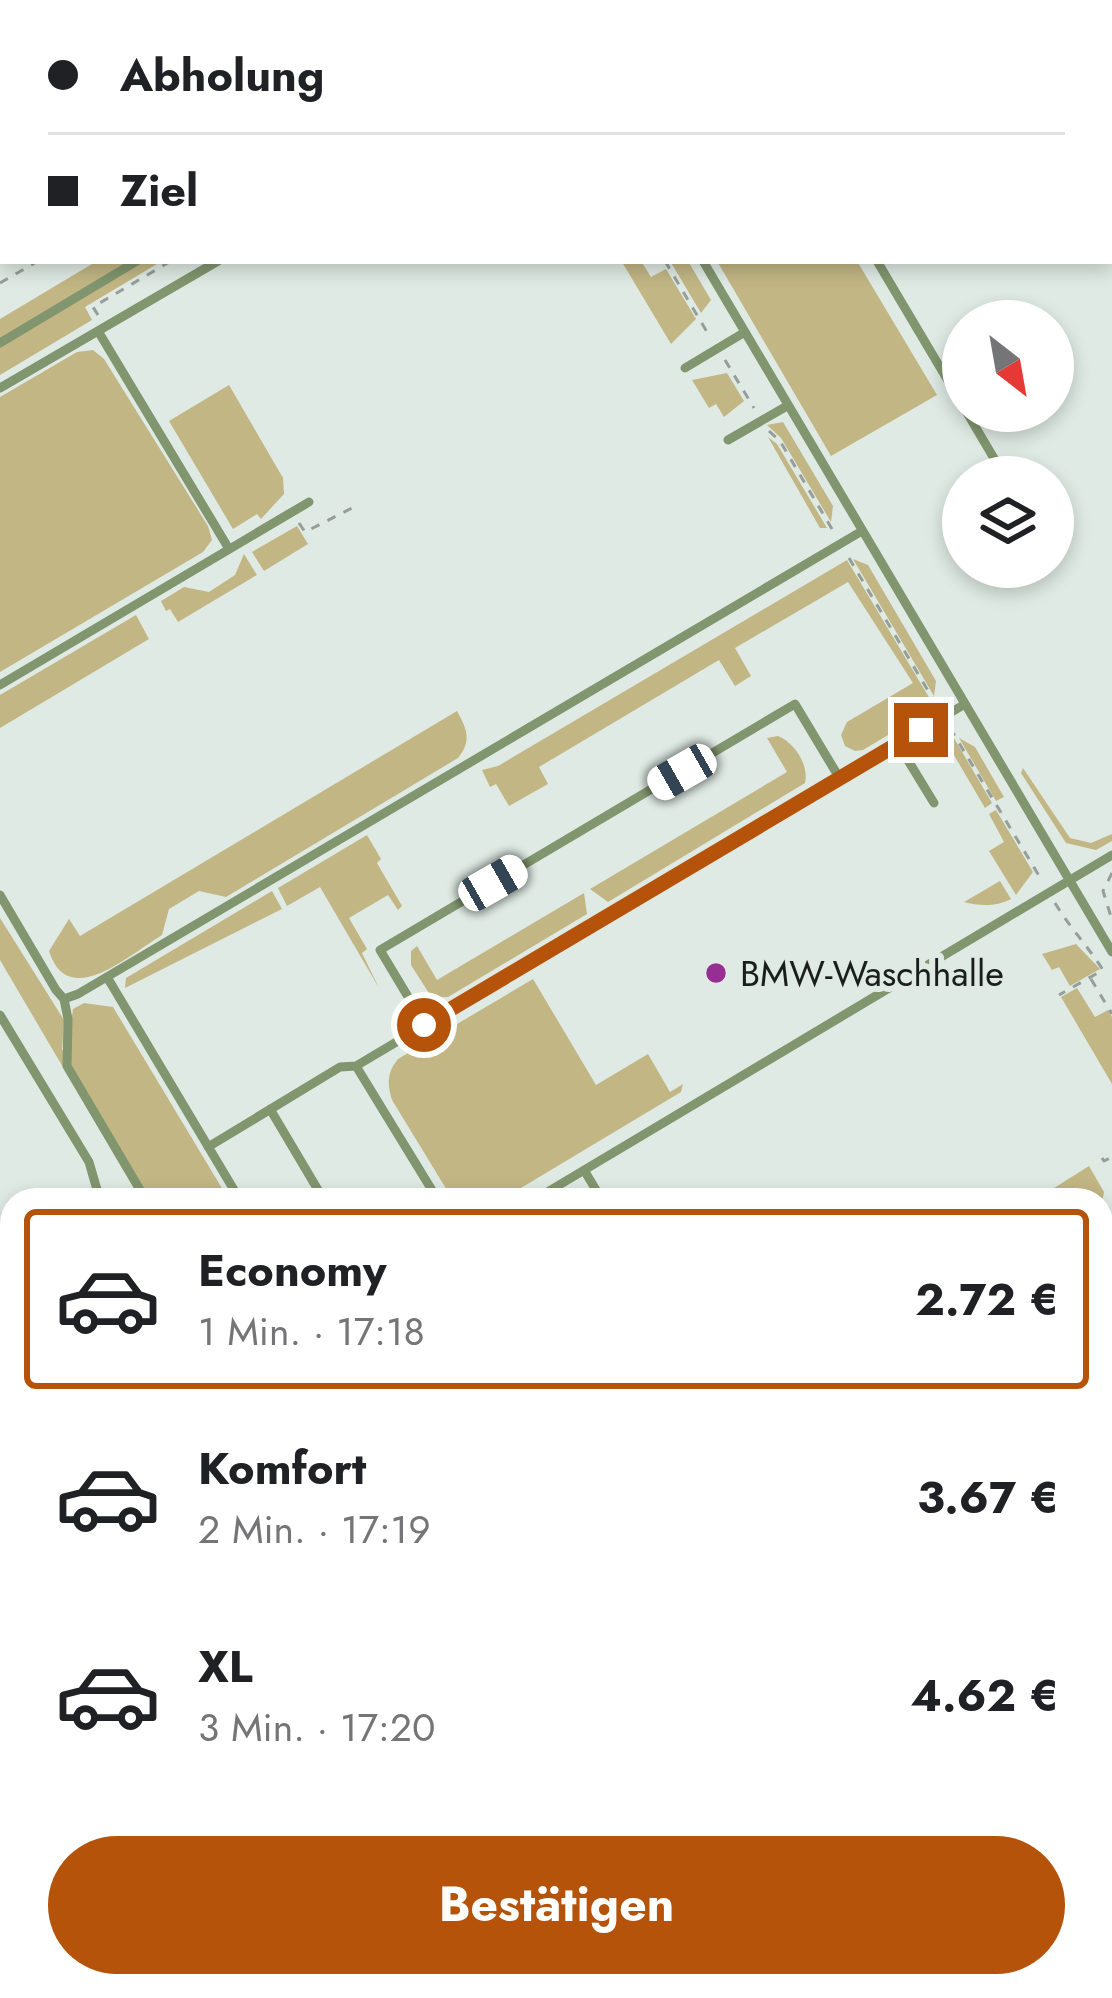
<!DOCTYPE html>
<html lang="de">
<meta charset="utf-8">
<style>
:root{--surface:#fff;--page:#f6f6f6;--text:#202124;--muted:#757577;--line:#e0e0e0;--accent:#b45309}
body{margin:0;font-family:Jost,sans-serif;background:var(--page);color:var(--text);height:100vh;display:flex;flex-direction:column;font-size:45px;white-space:nowrap}
*{box-sizing:border-box;margin:0}
p{font-size:39px;color:var(--muted)}
.icon{flex:none;width:66px;height:66px;fill:none;stroke:currentColor;stroke-width:2;stroke-linecap:round;stroke-linejoin:round}
.map{position:relative;flex:1;overflow:hidden}
.sheet{position:absolute;left:0px;top:1188px;width:1113px;height:810px;display:flex;flex-direction:column;background:var(--surface);border-radius:36px 36px 0 0;box-shadow:0 6px 18px #0003}
.sheet>*{flex:none}
.top-card{position:absolute;left:0px;top:0px;width:1113px;height:264px;box-shadow:0 6px 18px #0003;display:grid;align-content:center;height:264px;padding:0 48px;background:var(--surface)}
.needle{width:78px;rotate:149deg}
.tools{position:absolute;left:942px;top:300px;display:grid;gap:24px}
.tools a{display:grid;place-items:center;width:132px;height:132px;border-radius:50%;background:var(--surface);box-shadow:0 6px 18px #0003;font-size:60px}
.end{position:absolute;width:54px;height:54px;margin:-27px;border:15px solid #b45309;background:#fff;box-shadow:0 0 0 6px #fff}
.from{border-radius:50%}
.car{position:absolute;width:36px;height:72px;margin:-36px -18px;border-radius:15px;box-shadow:0 0 9px 3px #0007;background:linear-gradient(#fff 24%,#345 0 40%,#fff 0 76%,#345 0 86%,#fff 0)}
.top-card b{display:flex;align-items:center;gap:42px;height:114px;font-size:45px}
.top-card b+b{border-top:3px solid var(--line)}
.top-card i{width:30px;height:30px;background:var(--text)}
ul{padding:21px 0 0;list-style:none}
li{display:flex;align-items:center;gap:36px;height:180px;margin:0 24px 18px;padding:0 24px;border:6px solid transparent;border-radius:12px}
li div{flex:1}
li b{display:block;font-size:45px}
li em{font-style:normal;font-weight:700}
li.selected{border-color:var(--accent)}
li>.icon{width:108px;height:108px;stroke-width:1.5}
.button{display:flex;gap:24px;margin-top:auto;padding:24px 48px}
.button a{flex:1;height:138px;border-radius:72px;background:var(--accent);color:#fff;font-size:48px;font-weight:700;line-height:138px;text-align:center}
.map>svg:first-child{display:block}
.green{fill:#c2b684}
.lines{fill:none;stroke-linecap:round;stroke-linejoin:round}
.path{stroke:#959e99;stroke-width:3;stroke-dasharray:9 9;stroke-linecap:butt}
.service{stroke:#81956e;stroke-width:9}
.secondary{stroke:#516c32;stroke-width:27}
.route{stroke:#b45309;stroke-width:15}
.poi-dot{fill:#972f93;stroke:#dfeae4;stroke-width:4.5}
.labels{text-anchor:middle;dominant-baseline:central;stroke-width:12;stroke-linejoin:round;paint-order:stroke}
.poi-label{font-size:36px;fill:#1a1e1c;stroke:#dfeae4;text-anchor:start}
</style>
<div class="map">
<svg width="1112" height="1998" viewBox="0 0 1112 1998">
<rect width="100%" height="100%" fill="#dfeae4"/>
<path class="green" d="M97 261H162L85 307 92 320 0 375V319Z
M641 261 651 277 666 269 696 319 671 344 622 262Z
M670 261H688L711 300 701 313Z
M717 261H857L937 395 831 456Z
M93 350 104 359 208 526 212 540 203 552 0 672V397L77 352Z
M727 373 744 401 724 417 716 404 709 408 692 380Z
M229 385 283 478 284 494 261 519 257 514 233 529 169 421Z
M783 422 833 506 831 522 781 438 767 425Z
M768 437 777 444 827 528H820Z
M297 526 308 544 264 571 252 552Z
M244 554 257 575 178 622 170 609 166 611 161 601 184 587 209 592 235 575Z
M853 559 868 565 936 681 934 696Z
M847 560 930 699 920 716 863 750 855 751 845 746 841 735 847 722 913 683 848 582 735 648 751 676 735 686 719 660 539 767 548 784 509 806 496 784 490 787 482 770 498 766Z
M136 615 149 639 0 728V695Z
M457 711C467 729 472 741 458 758L226 897 199 891 169 909 162 935C129 955 68 1011 49 951L69 919 80 936Z
M778 736C795 743 809 765 805 783L608 902 590 889 787 772 767 738Z
M944 738H954L992 803 985 808Z
M959 738 975 747 1004 797 996 801Z
M1023 768 1070 838 1091 843 1112 834V841L1096 850 1066 843 1021 773Z
M996 810 1033 872 1016 895 989 851 1004 842 989 814Z
M367 835 381 859 377 863 402 906 398 910 388 895 349 918 367 949 362 953 379 988 320 887 287 906 278 888Z
M1000 881 1011 899C996 907 979 906 964 902Z
M272 891 282 909 125 988 126 978Z
M584 893 587 914 448 997 432 998 411 965V951L417 946 437 980Z
M0 918 64 1020 62 1050 67 1051 73 1009 84 1003 113 1007 229 1200H141L0 960Z
M1076 944 1100 969 1070 986 1059 967 1052 970 1042 954Z
M533 979 596 1085 648 1054 670 1092 683 1084 681 1092 501 1200H453L392 1100C387 1084 387 1072 398 1059Z
M1077 988 1095 1017 1108 1010 1112 1017V1084L1061 997Z
M1089 1166 1104 1192 1101 1208V1200H1035Z
M1101 1453 1112 1464V1606L1101 1613Z
M85 1986H164L200 1998H110Z"/>
<g class="lines">
<path class="path" d="M34 0 36 3
M511 0 513 3
M459 3V0
M484 3 489 0
M665 261 710 337
M0 283 38 261
M98 315 93 307 171 261
M725 360 754 408
M769 431 780 441 835 534
M299 523 305 532 352 508
M849 558 936 704
M950 728 1041 879
M1112 873 1103 891 1112 920
M1055 903C1070 928 1087 945 1103 970L1059 995
M1091 979 1112 1014
M1102 1158 1104 1161 1112 1157
M0 1939 12 1947
M75 1986 99 1998"/>
<path class="service" d="M52 0 54 3
M66 0 67 3
M433 0V3
M547 0 549 3
M723 0 724 3
M703 261 1112 952
M877 261 963 406
M98 331 229 549
M0 343 137 261
M685 368 745 332
M0 388 218 261
M966 411 1005 477
M728 440 787 406
M0 685 309 502
M898 744 934 803
M0 895 56 990 64 999 78 994 862 531
M107 977 240 1200
M64 999 68 1019 67 1066 146 1200
M0 1015 89 1162 100 1200
M425 1025 380 950 795 704 840 779
M270 1109 324 1200
M208 1147 340 1067 356 1066
M584 1170 602 1200
M438 1200 356 1066 965 704
M534 1200 1112 855
M1101 1226 1112 1220
M0 1324 12 1316
M1101 1433 1112 1426
M584 1986 592 1998
M638 1986 640 1998
M650 1986 657 1998
M621 1998 625 1986"/>
<path class="secondary" d="M0 1981 25 1998"/>
</g>
<g class="lines">
<path class="route" d="M424 1025 921 730"/>
</g>
<circle class="poi-dot" cx="716" cy="973" r="12"/>
<g class="labels">
<g class="poi-label">
<text x="740" y="973">BMW-Waschhalle</text>
</g>
</g>
</svg>
<div class="tools">
<a><svg class="needle" viewBox="-14 -14 28 28"><path d="M0-13l5 13h-10z" fill="#e53935"/><path d="M0 13l5-13h-10z" fill="#757577"/></svg></a>
<a><svg class="icon" aria-label="layers" viewBox="0 0 24 24"><path d="M12 4l9 5-9 5-9-5zM3 14l9 5 9-5"/></svg></a>
</div>
<i class="end from" style="left:424px;top:1025px"></i>
<i class="end" style="left:921px;top:730px"></i>
<i class="car" style="left:682px;top:772px;rotate:240deg"></i>
<i class="car" style="left:493px;top:883px;rotate:60deg"></i>
<div class="top-card">
<b><i class="from"></i>Abholung</b>
<b><i></i>Ziel</b>
</div>
<section class="sheet">
<ul>
<li class="selected"><svg class="icon" aria-label="car" viewBox="0 0 24 24"><path d="M5 17H2v-5l4-1 3-4h7l3 4 3 1v5h-3M9 17h6M6 11h13"/><circle cx="7" cy="17" r="2"/><circle cx="17" cy="17" r="2"/></svg><div><b>Economy</b><p>1 Min. · 17:18</p></div><em>2.72 €</em></li>
<li><svg class="icon" aria-label="car" viewBox="0 0 24 24"><path d="M5 17H2v-5l4-1 3-4h7l3 4 3 1v5h-3M9 17h6M6 11h13"/><circle cx="7" cy="17" r="2"/><circle cx="17" cy="17" r="2"/></svg><div><b>Komfort</b><p>2 Min. · 17:19</p></div><em>3.67 €</em></li>
<li><svg class="icon" aria-label="car" viewBox="0 0 24 24"><path d="M5 17H2v-5l4-1 3-4h7l3 4 3 1v5h-3M9 17h6M6 11h13"/><circle cx="7" cy="17" r="2"/><circle cx="17" cy="17" r="2"/></svg><div><b>XL</b><p>3 Min. · 17:20</p></div><em>4.62 €</em></li>
</ul>
<div class="button"><a>Bestätigen</a></div>
</section>
</div>
